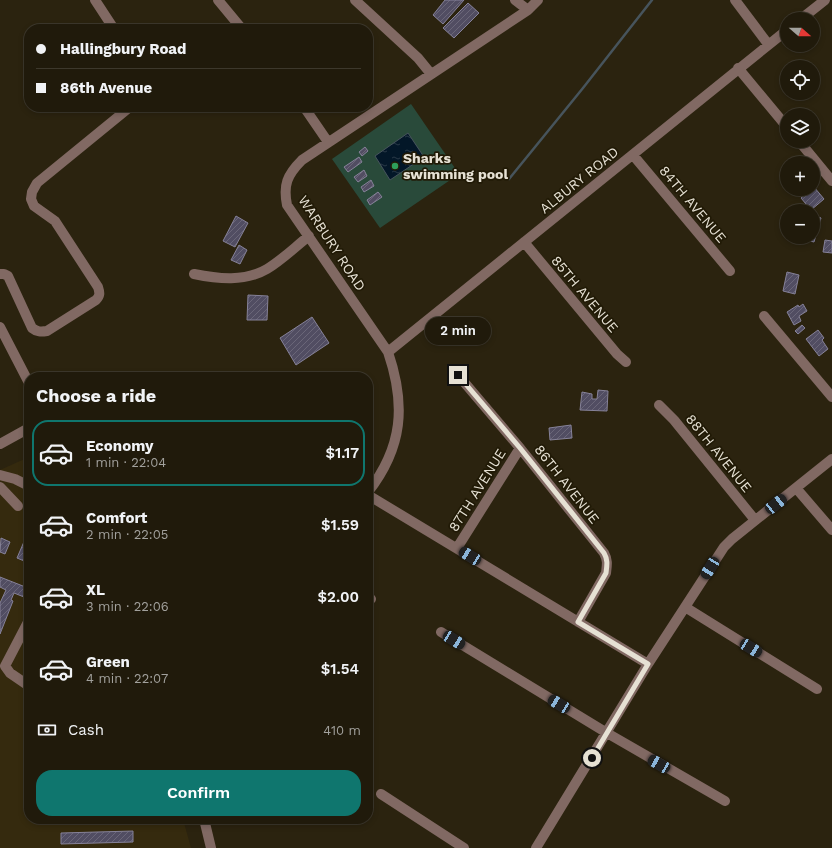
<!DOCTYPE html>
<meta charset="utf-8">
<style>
:root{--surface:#201a0b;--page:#282314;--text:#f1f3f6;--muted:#a2a19d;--line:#3d382c;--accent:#0f766e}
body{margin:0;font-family:"Work Sans",sans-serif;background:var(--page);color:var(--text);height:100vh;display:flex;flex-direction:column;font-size:15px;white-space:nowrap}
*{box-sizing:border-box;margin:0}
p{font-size:13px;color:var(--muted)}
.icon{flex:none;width:22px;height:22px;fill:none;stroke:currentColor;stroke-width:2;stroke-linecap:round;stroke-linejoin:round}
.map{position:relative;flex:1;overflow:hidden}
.panel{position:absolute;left:24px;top:372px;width:349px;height:452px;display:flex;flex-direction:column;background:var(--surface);border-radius:16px;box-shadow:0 2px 6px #0003,0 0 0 1px var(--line)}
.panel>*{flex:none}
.guide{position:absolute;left:24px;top:24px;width:349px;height:88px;border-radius:16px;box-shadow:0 2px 6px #0003,0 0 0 1px var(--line);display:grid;align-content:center;height:88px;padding:0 12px;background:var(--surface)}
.needle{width:26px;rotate:110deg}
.tools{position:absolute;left:780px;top:12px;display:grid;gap:8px}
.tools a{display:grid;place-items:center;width:40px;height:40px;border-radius:50%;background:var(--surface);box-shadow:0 2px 6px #0003,0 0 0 1px var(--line);font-size:20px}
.end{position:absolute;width:18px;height:18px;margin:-9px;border:5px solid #e6e1d4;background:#111;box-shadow:0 0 0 2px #111}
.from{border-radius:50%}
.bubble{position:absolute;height:28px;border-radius:14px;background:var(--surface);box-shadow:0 2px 6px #0003,0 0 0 1px var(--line);font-size:13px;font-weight:600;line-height:28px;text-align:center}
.car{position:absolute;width:12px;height:24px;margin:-12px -6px;border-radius:5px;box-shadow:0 0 3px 1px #0007;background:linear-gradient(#222 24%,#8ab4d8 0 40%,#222 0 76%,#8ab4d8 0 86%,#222 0)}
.guide b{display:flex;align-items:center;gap:14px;height:38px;font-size:15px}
.guide b+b{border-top:1px solid var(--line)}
.guide i{width:10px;height:10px;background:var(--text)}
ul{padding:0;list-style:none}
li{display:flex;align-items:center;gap:12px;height:66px;margin:0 8px 6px;padding:0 4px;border:2px solid transparent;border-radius:16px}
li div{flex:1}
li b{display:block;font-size:15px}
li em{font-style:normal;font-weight:600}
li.selected{border-color:var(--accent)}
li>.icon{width:36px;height:36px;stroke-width:1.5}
h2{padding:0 12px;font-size:18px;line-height:48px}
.pay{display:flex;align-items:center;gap:10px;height:44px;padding:0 12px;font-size:15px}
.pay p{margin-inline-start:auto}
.cta{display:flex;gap:8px;margin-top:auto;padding:8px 12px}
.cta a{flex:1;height:46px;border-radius:16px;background:var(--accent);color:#fff;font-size:16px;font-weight:600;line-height:46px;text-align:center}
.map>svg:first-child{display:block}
.built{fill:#352a0e}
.grass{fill:#294a3a}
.water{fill:url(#water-ripples);stroke:#47545c}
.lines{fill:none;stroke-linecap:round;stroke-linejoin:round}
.stream{stroke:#47545c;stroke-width:2.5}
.building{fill:url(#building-hatch);stroke:#868299}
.minor{stroke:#816963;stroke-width:10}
.route{stroke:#e6e1d4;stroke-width:5}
.leisure-dot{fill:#2e9e5b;stroke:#211a06;stroke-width:1.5}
.labels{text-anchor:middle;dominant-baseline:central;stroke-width:3.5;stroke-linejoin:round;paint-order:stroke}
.poi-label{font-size:14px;font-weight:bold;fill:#e6e1d4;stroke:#211a06;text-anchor:start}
.street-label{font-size:14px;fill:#e6e1d4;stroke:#211a06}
</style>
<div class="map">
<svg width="832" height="848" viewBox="0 0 832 848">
<defs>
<pattern id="water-ripples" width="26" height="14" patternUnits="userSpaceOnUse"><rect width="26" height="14" fill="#031728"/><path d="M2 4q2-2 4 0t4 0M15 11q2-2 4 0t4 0" fill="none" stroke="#283846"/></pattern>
<pattern id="building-hatch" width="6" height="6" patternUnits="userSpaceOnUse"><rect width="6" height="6" fill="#514d62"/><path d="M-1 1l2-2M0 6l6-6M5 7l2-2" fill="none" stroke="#6a6678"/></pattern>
</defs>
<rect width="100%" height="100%" fill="#2b230f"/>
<path class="built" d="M29 457V819H183L191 848H0V470Z"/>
<path class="grass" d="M411 104 459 174 380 228 332 159Z"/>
<path class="water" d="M408 133 424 157 390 180 375 156Z"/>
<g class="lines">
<path class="stream" d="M509 179 583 88 652 0"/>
</g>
<path class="building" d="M445 0H464L443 24 433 15Z
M468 3 479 13 454 38 443 28Z
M365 147 368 151 362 156 359 152Z
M359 157 362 162 348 172 344 167Z
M364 170 367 176 358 182 354 177Z
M371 180 374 186 364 192 361 187Z
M814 187 824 199 811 210 801 198 811 189H813Z
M378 192 382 197 370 205 367 200Z
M813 215 821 218 814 242 806 240 807 237H813Z
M236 216 248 223 235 247 223 241Z
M825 240 832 241V253L823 252Z
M239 245 247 250 240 264 231 260Z
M787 272 799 275 795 294 783 291Z
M248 295 268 296 267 320H247Z
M803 304 807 311 799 316 801 321 794 325 787 312 798 305 799 307Z
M312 317 329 343 296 365 280 338Z
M802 325 805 328 798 334 795 331Z
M818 330 824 338 822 340 828 349 819 356 806 339Z
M598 390 608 391 607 411 580 410 582 392 592 394V399H597Z
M571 425 572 438 550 440 549 428Z
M29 530V563L17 558Z
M1 538 10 542 5 554 0 552Z
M0 577 28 588 24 597 14 593 11 600 13 601 0 634V603L6 590 0 587Z
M133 831V842L61 844V833Z"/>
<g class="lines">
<path class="minor" d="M95 0 114 29
M218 0 242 29
M355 0 418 58 431 74
M515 0 528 10
M735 0 768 44
M801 19 825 0
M738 68 787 127
M304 107 328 142
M799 141 832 181
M633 155 730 271
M524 242 617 354 626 362
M0 274H4L8 276 32 328C37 332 41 332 47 331L96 300C100 296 100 293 98 287L55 221 34 206 31 199 32 192 37 183 130 107
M194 274C218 279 245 282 267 269 282 260 295 247 309 236
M764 316 832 397
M0 327 29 383
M388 352 787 30
M458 375 520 448 604 553C608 560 607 565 606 573L578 622
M659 405 674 420 755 520
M0 444 29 428
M0 475 15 479 29 486
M0 487 18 506
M796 488 832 530
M368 492C403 447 406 405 388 352L287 205C283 185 287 175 302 160L528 10 538 0
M368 495 648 664
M457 548 520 448
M368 600 371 599
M685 607 817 689
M29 620 5 666 10 673 29 686
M441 632 607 733 725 801
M381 794 464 848
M204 819 211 848
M536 848 648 664 724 547 732 539 832 459"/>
</g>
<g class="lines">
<path class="route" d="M458 375 520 448 604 553C608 560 607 565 606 573L578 622 648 664 592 758"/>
</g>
<circle class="leisure-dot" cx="395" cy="166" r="4"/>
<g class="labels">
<g class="poi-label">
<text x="403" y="158">Sharks<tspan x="403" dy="16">swimming pool</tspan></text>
</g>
<g class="street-label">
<text transform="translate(579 180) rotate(-39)">ALBURY ROAD</text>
<text transform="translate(693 204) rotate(50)">84TH AVENUE</text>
<text transform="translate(332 243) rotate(57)">WARBURY ROAD</text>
<text transform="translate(585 294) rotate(50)">85TH AVENUE</text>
<text transform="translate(719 453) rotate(51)">88TH AVENUE</text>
<text transform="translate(567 484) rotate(52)">86TH AVENUE</text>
<text transform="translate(477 490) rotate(-58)">87TH AVENUE</text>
</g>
</g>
</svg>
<div class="tools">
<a><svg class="needle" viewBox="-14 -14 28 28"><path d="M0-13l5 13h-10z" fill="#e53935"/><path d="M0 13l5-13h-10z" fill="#a2a19d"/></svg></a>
<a><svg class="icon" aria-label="locate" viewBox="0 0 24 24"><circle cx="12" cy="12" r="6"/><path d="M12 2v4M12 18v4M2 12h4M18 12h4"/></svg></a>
<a><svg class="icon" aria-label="layers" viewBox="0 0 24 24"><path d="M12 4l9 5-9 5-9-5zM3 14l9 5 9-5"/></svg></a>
<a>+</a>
<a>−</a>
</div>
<i class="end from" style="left:592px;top:758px"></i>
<i class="end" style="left:458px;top:375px"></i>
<div class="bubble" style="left:425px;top:317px;width:66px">2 min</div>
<i class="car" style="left:776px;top:504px;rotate:52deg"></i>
<i class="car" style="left:470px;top:556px;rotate:301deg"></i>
<i class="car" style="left:710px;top:568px;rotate:212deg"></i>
<i class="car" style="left:454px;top:640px;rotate:122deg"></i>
<i class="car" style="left:751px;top:648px;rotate:122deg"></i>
<i class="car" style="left:559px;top:704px;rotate:301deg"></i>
<i class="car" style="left:659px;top:764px;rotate:300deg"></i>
<div class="guide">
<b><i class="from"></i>Hallingbury Road</b>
<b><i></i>86th Avenue</b>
</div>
<section class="panel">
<h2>Choose a ride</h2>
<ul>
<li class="selected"><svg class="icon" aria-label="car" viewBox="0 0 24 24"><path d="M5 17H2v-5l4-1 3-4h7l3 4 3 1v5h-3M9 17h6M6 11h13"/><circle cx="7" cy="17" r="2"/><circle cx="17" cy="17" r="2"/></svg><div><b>Economy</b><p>1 min · 22:04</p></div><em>$1.17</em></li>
<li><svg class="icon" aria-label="car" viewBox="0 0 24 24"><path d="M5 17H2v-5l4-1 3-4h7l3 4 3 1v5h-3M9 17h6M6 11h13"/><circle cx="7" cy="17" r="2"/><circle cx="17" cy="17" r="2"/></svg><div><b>Comfort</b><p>2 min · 22:05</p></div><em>$1.59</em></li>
<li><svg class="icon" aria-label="car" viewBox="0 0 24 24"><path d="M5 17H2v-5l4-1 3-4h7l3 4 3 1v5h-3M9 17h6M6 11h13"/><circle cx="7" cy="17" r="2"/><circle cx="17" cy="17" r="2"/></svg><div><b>XL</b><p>3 min · 22:06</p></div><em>$2.00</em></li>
<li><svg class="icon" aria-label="car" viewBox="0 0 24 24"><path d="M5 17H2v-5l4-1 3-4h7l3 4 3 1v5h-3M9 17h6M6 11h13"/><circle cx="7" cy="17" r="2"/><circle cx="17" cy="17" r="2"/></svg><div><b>Green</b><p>4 min · 22:07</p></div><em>$1.54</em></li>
</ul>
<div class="pay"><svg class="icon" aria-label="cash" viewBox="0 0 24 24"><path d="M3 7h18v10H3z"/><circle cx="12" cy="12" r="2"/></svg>Cash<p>410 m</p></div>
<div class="cta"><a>Confirm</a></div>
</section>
</div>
